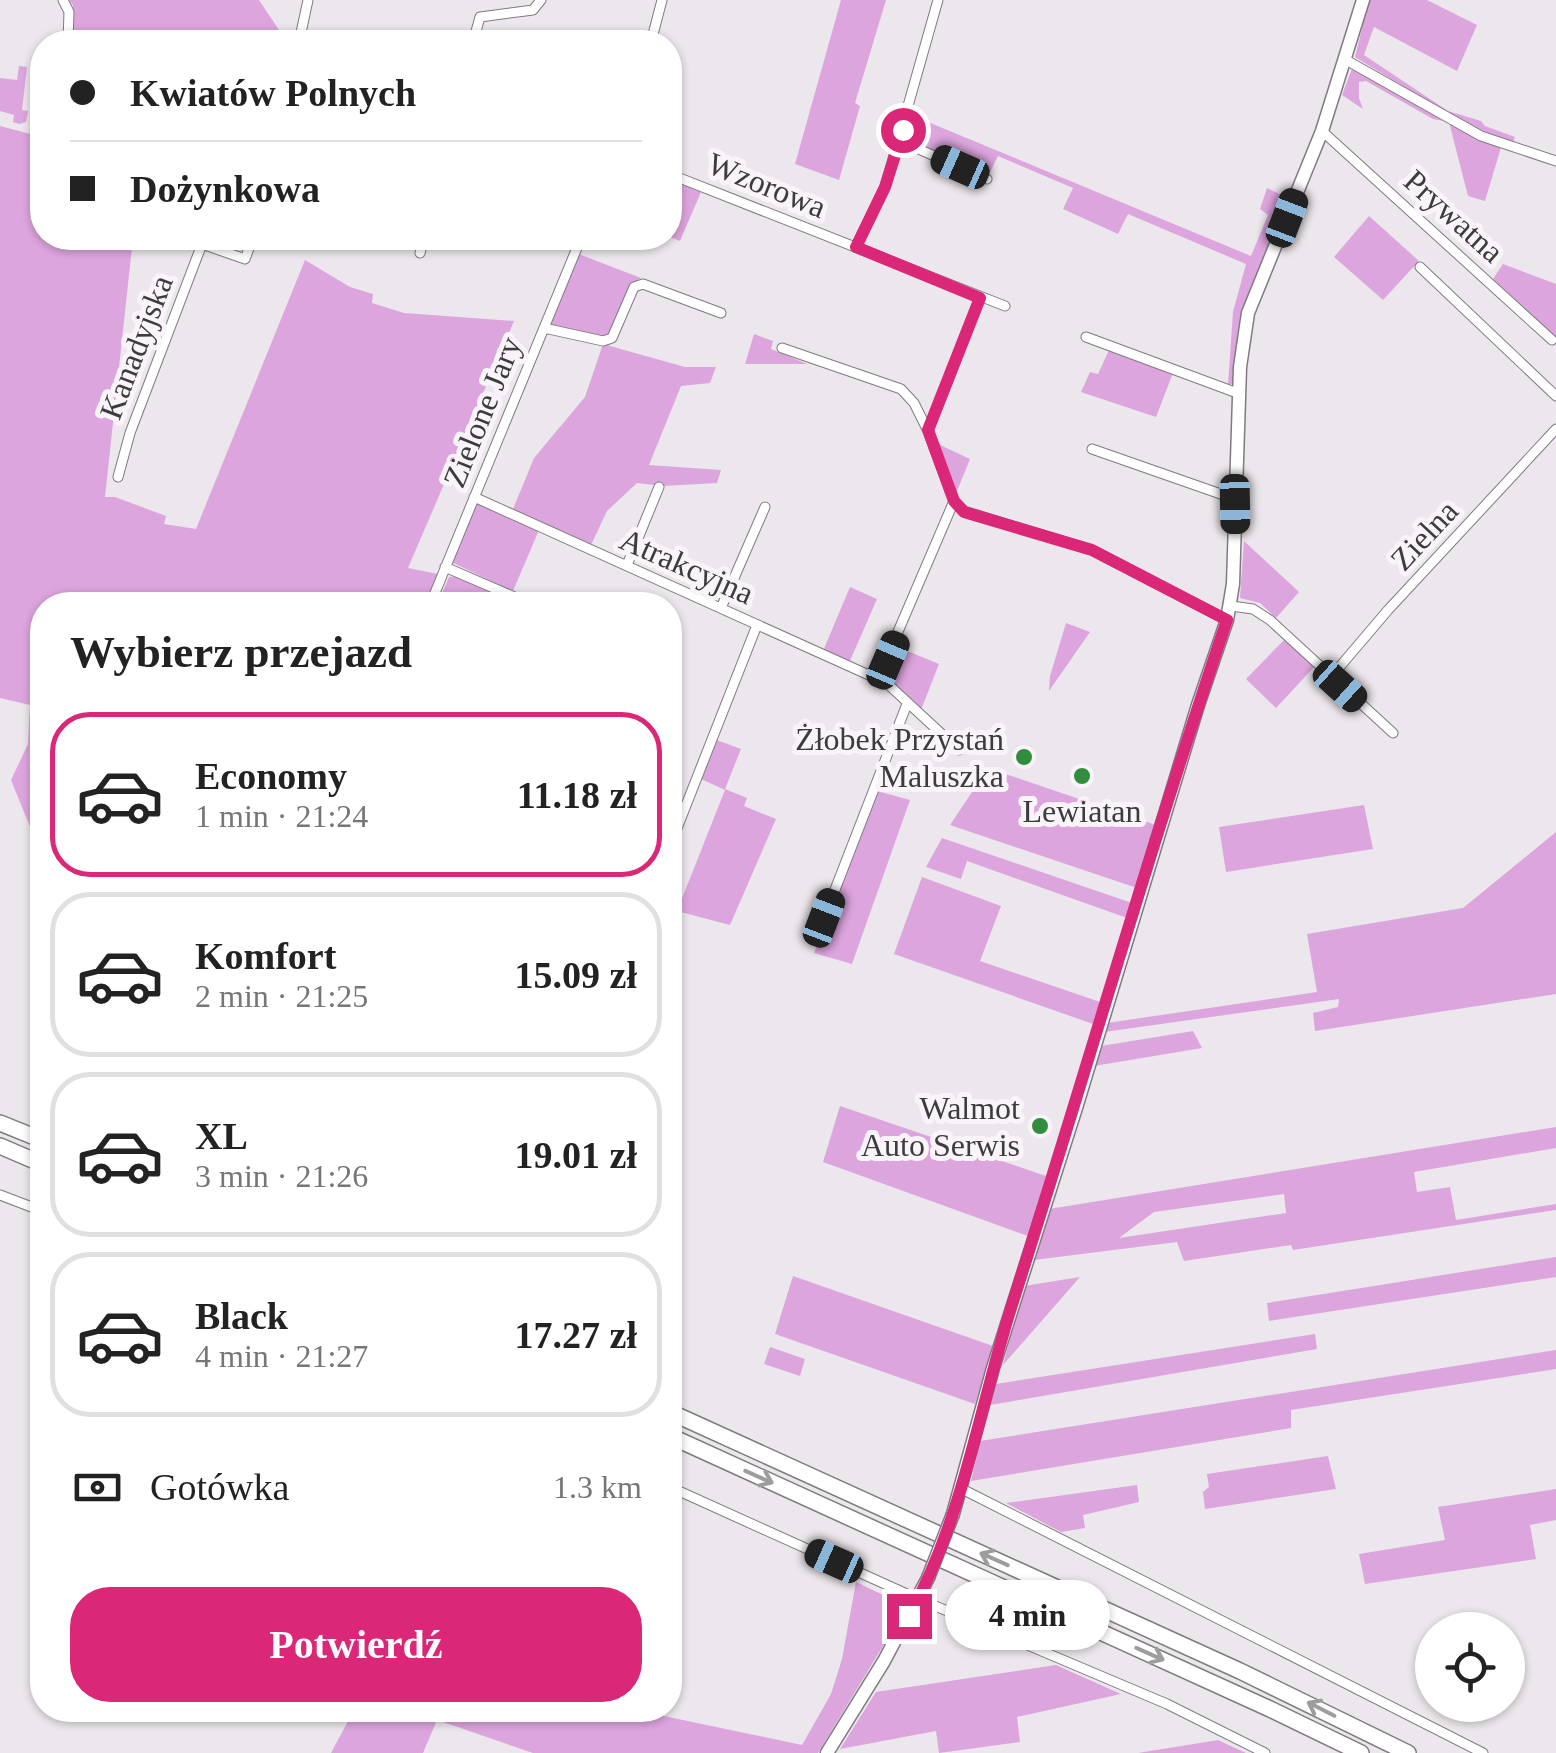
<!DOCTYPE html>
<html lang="pl">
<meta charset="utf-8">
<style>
:root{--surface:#fff;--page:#f6f6f6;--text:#222;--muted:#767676;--line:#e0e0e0;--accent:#db2777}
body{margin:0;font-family:"Times New Roman",serif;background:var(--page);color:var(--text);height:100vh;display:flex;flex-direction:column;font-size:38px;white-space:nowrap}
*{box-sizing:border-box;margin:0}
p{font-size:32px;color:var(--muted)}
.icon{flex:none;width:55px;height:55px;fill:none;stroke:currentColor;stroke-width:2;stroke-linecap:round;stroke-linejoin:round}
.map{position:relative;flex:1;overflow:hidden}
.details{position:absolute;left:30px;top:592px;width:652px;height:1130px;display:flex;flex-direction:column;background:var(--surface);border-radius:40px;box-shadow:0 2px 8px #0004}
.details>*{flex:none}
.top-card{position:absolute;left:30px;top:30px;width:652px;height:220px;border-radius:40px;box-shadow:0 2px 8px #0004;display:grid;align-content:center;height:220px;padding:0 40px;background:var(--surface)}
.tools{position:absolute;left:1415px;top:1612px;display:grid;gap:20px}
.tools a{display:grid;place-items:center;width:110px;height:110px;border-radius:50%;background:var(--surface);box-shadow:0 2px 8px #0004;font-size:50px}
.end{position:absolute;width:45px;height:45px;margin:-22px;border:12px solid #db2777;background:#fff;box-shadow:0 0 0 5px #fff}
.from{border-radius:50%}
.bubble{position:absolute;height:70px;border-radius:35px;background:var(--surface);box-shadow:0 2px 8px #0004;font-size:32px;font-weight:700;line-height:70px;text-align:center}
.car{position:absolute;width:30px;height:60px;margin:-30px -15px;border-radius:12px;box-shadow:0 0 8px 2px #0007;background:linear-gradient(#222 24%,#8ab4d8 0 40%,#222 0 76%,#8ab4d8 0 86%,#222 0)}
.top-card b{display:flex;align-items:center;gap:35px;height:95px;font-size:38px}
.top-card b+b{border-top:2px solid var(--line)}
.top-card i{width:25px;height:25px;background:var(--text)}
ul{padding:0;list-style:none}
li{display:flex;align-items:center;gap:30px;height:165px;margin:0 20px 15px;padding:0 20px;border:5px solid var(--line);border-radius:40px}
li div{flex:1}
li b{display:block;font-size:38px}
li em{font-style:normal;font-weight:700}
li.active{border-color:var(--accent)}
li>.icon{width:90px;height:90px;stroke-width:1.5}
h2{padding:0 40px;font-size:45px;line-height:120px}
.pay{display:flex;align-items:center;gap:25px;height:110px;padding:0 40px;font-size:38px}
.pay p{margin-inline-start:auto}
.button{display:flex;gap:20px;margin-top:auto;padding:20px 40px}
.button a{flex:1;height:115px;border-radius:40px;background:var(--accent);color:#fff;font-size:40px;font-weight:700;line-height:115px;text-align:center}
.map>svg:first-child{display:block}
.green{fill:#dda5de;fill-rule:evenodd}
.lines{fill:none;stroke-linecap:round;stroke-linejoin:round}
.street-casing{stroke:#7f7a7f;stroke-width:11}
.secondary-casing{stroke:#7f7a7f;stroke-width:15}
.highway-casing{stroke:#7f7a7f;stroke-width:18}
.street{stroke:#fff;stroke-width:9}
.secondary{stroke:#fff;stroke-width:12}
.highway{stroke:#fff;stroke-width:15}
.secondary-bridge-casing{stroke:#7f7a7f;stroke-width:15;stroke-linecap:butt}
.secondary-bridge{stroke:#fff;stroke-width:12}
.oneway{stroke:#9e9d9e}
.route{stroke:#db2777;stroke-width:12}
.poi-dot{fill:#318d3e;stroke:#f9f4f9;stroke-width:4}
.labels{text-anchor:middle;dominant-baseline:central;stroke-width:10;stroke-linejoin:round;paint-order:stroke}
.street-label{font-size:32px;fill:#3d3b3d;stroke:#f9f4f9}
.poi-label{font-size:32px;fill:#3d3b3d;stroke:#f9f4f9;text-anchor:end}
</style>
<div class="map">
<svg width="1556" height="1753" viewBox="0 0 1556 1753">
<rect width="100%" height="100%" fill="#ece7ec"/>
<path class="green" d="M69 0H259L285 39 291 41 72 42 73 5Z
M841 0H886L855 103 860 106 839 180 795 164Z
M1369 0H1427L1477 25 1457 71 1374 27 1364 55 1448 111 1481 121 1485 126 1515 137 1513 142 1467 125 1355 57Z
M19 66 27 67 22 110 28 111 26 122 19 124 13 122 14 115 0 111V78L17 80Z
M1353 66 1502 144 1485 201 1468 196 1449 122 1433 119 1366 81 1359 82V98L1363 109 1342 95Z
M911 115 1251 256 1268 215 1260 209 1267 188 1286 197 1241 315 1234 383 1228 385 1233 312 1246 264 1128 214 1118 234 1063 209 1073 188 998 156 988 176 904 138Z
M0 126 42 137V238H133L105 497H115L166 516 164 524 196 529 305 260 350 287 373 294 372 303 404 313 514 321 408 568 438 574 426 605H42V856L11 780 28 744 30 705 0 698Z
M670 179 701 192 680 241 670 237Z
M1369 216 1419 261 1383 300 1334 257Z
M576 253 641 278C619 291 623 326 602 339L551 325 550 321Z
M1503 264 1556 284V340L1493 279Z
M754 334 773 341 771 349 807 364H745Z
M603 344 685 367H716L710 383 681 386 649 465 721 470 717 483 663 486 637 483 607 511 591 545 513 509 534 458 585 397Z
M1109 350 1173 373 1156 417 1081 392 1090 372 1098 374Z
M936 443 970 459 955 496Z
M477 502 539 530 513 591 451 562Z
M1244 541 1299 592 1276 618 1260 603 1240 598Z
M457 576 515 600 513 605H437L449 577Z
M850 587 877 599 849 663 823 651Z
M1066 623 1090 632 1049 691 1050 676Z
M1284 640 1315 666 1276 708 1246 679Z
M898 647 939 664 921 710 884 676Z
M714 739 741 749 725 789 747 798 744 806 776 819 730 925 677 911 725 790 699 778Z
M988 768 1156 825 1137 888 950 825Z
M877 791 910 800 852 964 814 953Z
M1364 805 1373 849 1226 872 1219 827Z
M1556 832V994L1315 1031 1313 1013 1338 1007 1339 999 1104 1032 1107 1023 1317 992 1307 934 1463 908Z
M942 838 1132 903 1127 918 967 861 961 879 926 867Z
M922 877 1001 906 980 961 1100 1002 1093 1024 894 954Z
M1193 1031 1202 1048 1094 1066 1101 1046Z
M840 1106 1046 1176 1028 1236 823 1162Z
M1556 1127V1148L1414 1172 1417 1192 1450 1187 1456 1220 1556 1204V1210L1293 1250 1291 1245 1184 1261 1177 1242 1034 1260 1049 1209ZM1284 1194 1286 1213 1119 1238 1154 1212Z
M1556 1257V1277L1269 1321 1267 1303Z
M793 1276 993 1346 975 1404 775 1334Z
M1080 1277 1003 1365 1024 1286Z
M1315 1334 1317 1349 990 1405 996 1384Z
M770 1347 805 1359 800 1376 764 1364Z
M1556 1350V1369L1291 1410V1428L971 1481 980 1441Z
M1328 1456 1336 1489 1205 1509 1203 1492 1209 1487 1207 1474Z
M1137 1485 1139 1502 1083 1515 1085 1528 1061 1532 1006 1503Z
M1556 1489V1520L1530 1525 1536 1559 1365 1584 1359 1554 1445 1540 1438 1507Z
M856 1582 898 1602 901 1610 883 1646 818 1753H533L437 1720 423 1753H331L354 1710H635L802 1745 831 1694 842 1659Z
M1056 1665 1121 1694 1017 1717 1020 1742 939 1753 936 1731 840 1749 876 1692Z
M1218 1740 1246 1753H1138Z"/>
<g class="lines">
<g class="street-casing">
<path id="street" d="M63 0 69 12 68 42
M299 42 308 0
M473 42 480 17 533 10 541 0
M651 42 662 0
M1346 60 1481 136 1556 161
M1322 131 1552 340
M900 141 987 179
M677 177 1005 306
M220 238 251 244
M856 247 885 187 938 0
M420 253 424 238
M1420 267 1556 396
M544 328 603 341 612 338 634 287 643 284 721 313
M1086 337 1240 394
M782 348 901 389 914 403 928 431 954 501 964 511 1092 550 1227 620
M928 431 980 298
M1092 449 1235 499
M118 477 130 433 202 244 245 259 253 238
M474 497 871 676H879
M627 565 659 487
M445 567 533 605
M430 605 581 238
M1231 606 1253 609 1270 620 1393 733
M721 608 765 507
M879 676 954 501
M879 676 959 750
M1331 677 1388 610 1556 429
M670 846 757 625
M824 918 907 704
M0 1195 42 1211
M670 1487 907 1594 1167 1704 1265 1753
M960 1488 1483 1753"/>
</g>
<g class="secondary-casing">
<path id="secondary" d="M953 1514 993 1368 1076 1108 1198 705 1227 620 1233 584 1240 367 1248 313 1322 131 1363 0
M827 1753 884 1661 928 1578"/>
</g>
<g class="highway-casing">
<path id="highway" d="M0 1123 42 1140
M0 1146 42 1164
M670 1412 1240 1671 1408 1753
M670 1436 1270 1709 1361 1753"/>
</g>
<use href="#street" class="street"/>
<use href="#secondary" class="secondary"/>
<use href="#highway" class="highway"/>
<g class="secondary-bridge-casing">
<path id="secondary-bridge" d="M928 1578 953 1514"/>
</g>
<use href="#secondary-bridge" class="secondary-bridge"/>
</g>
<defs><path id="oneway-shaft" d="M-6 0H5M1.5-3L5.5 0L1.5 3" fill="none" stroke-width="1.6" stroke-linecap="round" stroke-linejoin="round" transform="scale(2.5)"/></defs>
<g class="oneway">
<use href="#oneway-shaft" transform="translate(759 1477) rotate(24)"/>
<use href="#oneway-shaft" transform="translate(994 1559) rotate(-156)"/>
<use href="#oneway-shaft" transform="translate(1150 1654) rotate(24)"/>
<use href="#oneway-shaft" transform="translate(1321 1709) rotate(-153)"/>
</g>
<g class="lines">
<path class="route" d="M903 130 885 187 856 247 980 298 928 430 954 501 964 512 1092 550 1227 620C1150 847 1084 1079 1011 1308 979 1410 962 1522 909 1616"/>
</g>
<g class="poi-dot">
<circle cx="1024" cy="757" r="10"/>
<circle cx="1082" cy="776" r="10"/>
<circle cx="1040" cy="1126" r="10"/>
</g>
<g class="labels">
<g class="street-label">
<text transform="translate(767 185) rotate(22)">Wzorowa</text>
<text transform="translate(1454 216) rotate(42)">Prywatna</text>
<text transform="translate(136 347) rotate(-69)">Kanadyjska</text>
<text transform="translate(482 412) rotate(-68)">Zielone Jary</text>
<text transform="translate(1424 535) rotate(-47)">Zielna</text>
<text transform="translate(687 566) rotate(24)">Atrakcyjna</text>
</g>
<g class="poi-label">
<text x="1004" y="739">Żłobek Przystań<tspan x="1004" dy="37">Maluszka</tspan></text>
<text x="1082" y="811" text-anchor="middle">Lewiatan</text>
<text x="1020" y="1108">Walmot<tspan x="1020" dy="37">Auto Serwis</tspan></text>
</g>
</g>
</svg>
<div class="tools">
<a><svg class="icon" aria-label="locate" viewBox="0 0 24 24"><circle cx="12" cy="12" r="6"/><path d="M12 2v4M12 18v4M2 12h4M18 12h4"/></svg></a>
</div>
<i class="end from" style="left:903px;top:130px"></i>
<i class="end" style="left:909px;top:1616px"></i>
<div class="bubble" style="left:945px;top:1580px;width:165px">4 min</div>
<i class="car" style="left:960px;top:167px;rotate:294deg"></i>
<i class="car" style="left:1287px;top:218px;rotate:21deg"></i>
<i class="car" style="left:1235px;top:504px;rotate:179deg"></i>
<i class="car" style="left:888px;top:660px;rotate:23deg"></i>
<i class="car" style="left:1340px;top:686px;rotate:132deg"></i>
<i class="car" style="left:824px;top:918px;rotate:21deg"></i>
<i class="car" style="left:834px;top:1561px;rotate:294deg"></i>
<div class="top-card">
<b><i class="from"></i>Kwiatów Polnych</b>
<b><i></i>Dożynkowa</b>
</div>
<section class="details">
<h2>Wybierz przejazd</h2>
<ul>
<li class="active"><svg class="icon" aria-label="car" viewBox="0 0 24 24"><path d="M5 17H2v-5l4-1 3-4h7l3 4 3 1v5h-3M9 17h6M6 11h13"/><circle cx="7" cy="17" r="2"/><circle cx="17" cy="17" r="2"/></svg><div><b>Economy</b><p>1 min · 21:24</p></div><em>11.18 zł</em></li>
<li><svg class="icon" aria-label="car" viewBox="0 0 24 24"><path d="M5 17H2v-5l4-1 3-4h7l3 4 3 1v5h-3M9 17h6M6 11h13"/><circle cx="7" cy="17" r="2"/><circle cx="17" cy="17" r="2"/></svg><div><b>Komfort</b><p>2 min · 21:25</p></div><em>15.09 zł</em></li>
<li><svg class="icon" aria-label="car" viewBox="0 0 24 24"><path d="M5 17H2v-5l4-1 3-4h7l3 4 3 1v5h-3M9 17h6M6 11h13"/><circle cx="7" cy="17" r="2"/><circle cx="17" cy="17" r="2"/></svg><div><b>XL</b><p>3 min · 21:26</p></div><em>19.01 zł</em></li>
<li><svg class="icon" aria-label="car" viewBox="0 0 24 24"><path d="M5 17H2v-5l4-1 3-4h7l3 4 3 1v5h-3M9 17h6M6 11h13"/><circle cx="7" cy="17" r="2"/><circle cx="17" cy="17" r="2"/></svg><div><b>Black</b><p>4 min · 21:27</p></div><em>17.27 zł</em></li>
</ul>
<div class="pay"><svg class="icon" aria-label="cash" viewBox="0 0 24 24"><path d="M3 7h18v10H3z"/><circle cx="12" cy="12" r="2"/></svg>Gotówka<p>1.3 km</p></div>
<div class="button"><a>Potwierdź</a></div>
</section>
</div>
